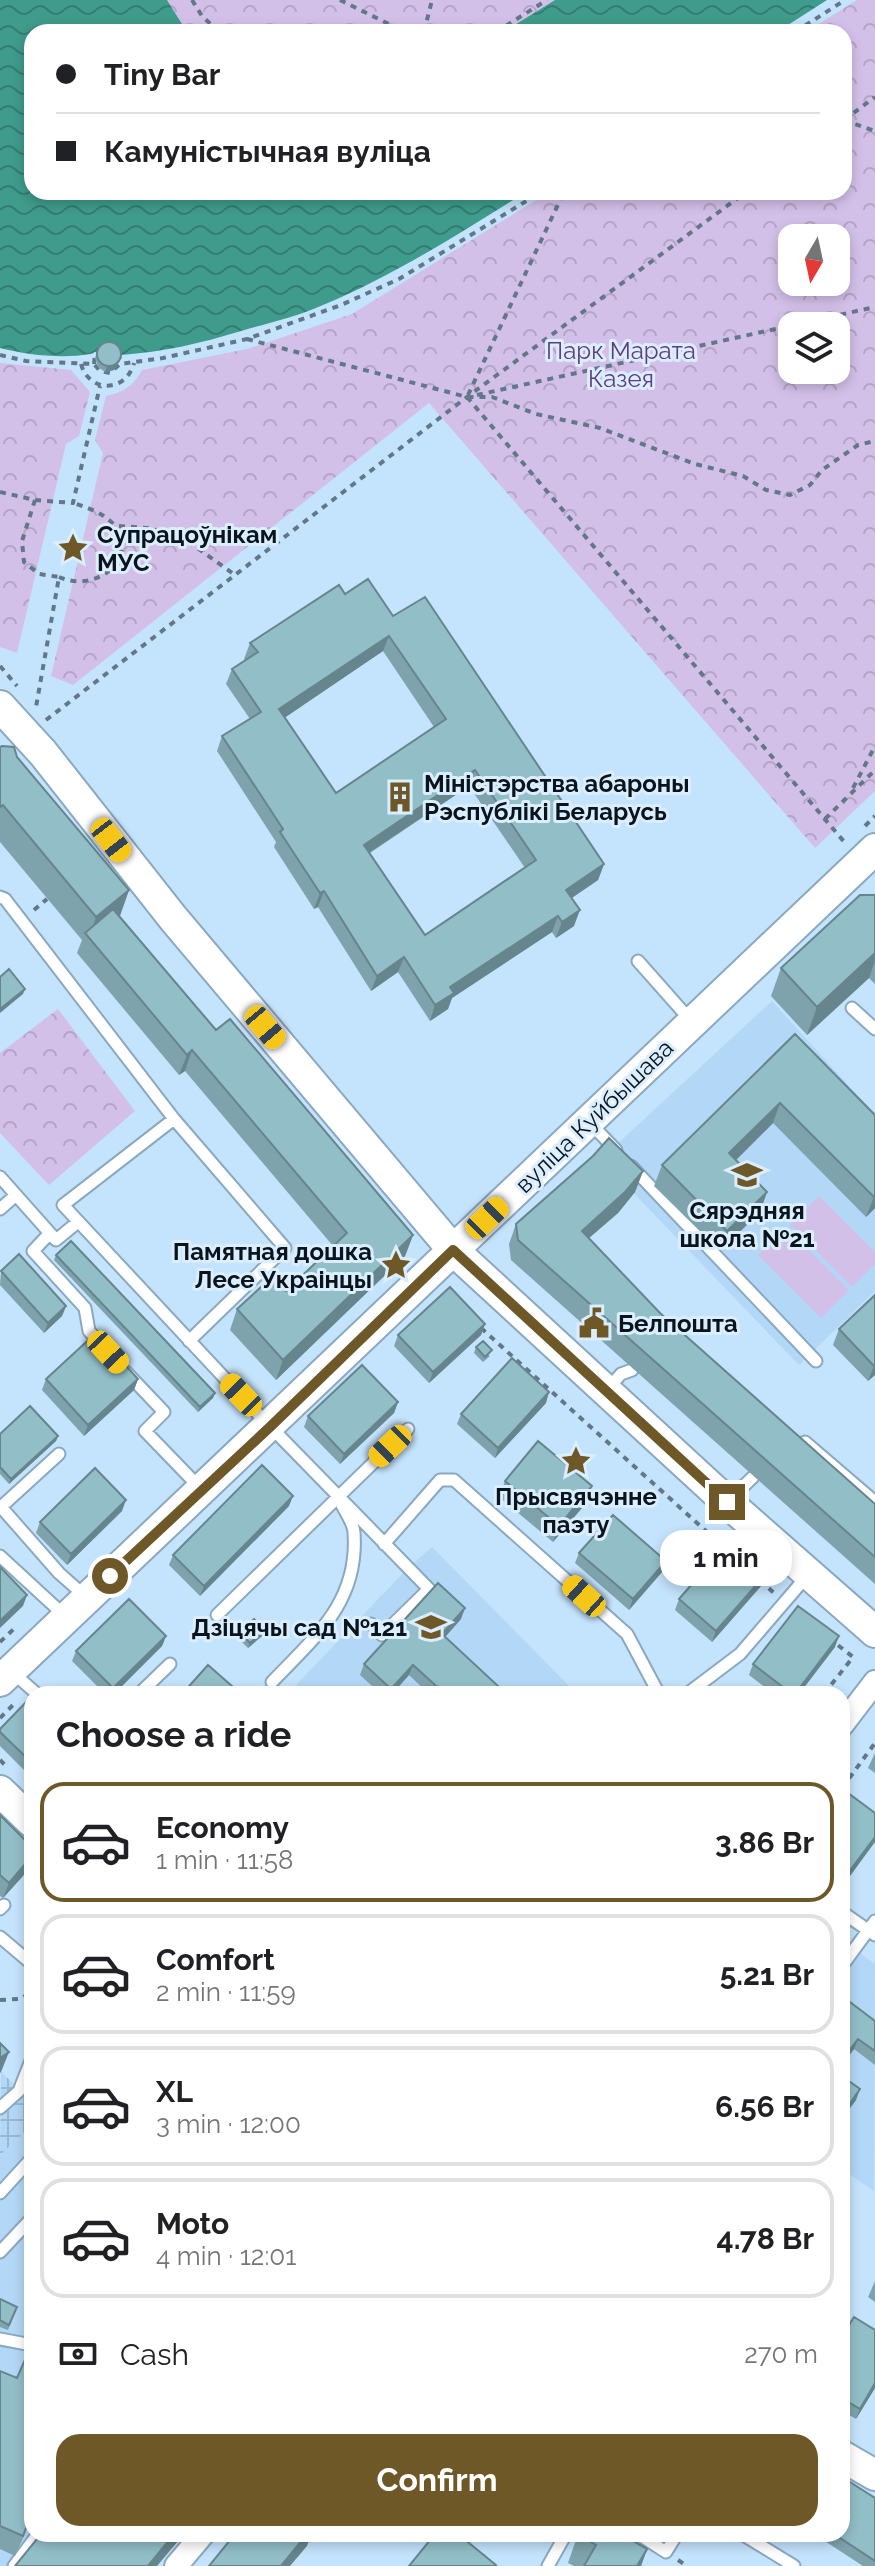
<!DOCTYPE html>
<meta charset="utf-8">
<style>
:root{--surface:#fff;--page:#f6f6f6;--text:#202124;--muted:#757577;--line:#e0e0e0;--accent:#6e5828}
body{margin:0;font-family:Raleway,sans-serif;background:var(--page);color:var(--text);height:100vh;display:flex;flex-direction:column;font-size:30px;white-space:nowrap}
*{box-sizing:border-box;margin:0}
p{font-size:26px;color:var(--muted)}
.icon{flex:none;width:44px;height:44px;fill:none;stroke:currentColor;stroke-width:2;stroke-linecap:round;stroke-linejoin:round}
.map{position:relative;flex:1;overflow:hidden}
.sheet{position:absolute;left:24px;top:1686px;width:826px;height:856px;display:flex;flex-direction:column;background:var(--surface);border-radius:24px;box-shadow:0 4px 12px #0003}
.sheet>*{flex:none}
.banner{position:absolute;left:24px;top:24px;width:828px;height:176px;border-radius:24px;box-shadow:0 4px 12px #0003;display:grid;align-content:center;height:176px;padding:0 32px;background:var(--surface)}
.needle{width:52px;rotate:189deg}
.buttons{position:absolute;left:778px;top:224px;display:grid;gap:16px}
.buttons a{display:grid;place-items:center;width:72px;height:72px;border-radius:16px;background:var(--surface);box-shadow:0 4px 12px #0003;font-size:40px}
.end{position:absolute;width:36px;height:36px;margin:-18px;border:10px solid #6e5828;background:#fff;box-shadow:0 0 0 4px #fff}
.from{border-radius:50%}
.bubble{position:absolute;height:56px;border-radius:24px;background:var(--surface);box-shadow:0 4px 12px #0003;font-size:26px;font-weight:700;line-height:56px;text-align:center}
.car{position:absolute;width:24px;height:48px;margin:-24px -12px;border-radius:10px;box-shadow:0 0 6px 2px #0007;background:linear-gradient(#f5c518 24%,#345 0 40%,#f5c518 0 76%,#345 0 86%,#f5c518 0)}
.banner b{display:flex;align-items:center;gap:28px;height:76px;font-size:30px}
.banner b+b{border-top:2px solid var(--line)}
.banner i{width:20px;height:20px;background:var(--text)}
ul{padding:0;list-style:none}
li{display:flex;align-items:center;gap:24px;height:120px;margin:0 16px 12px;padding:0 16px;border:4px solid var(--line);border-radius:24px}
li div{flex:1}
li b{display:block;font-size:30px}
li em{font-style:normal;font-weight:700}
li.selected{border-color:var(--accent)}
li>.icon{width:72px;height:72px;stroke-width:1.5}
h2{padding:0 32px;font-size:36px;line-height:96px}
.pay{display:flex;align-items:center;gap:20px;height:88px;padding:0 32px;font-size:30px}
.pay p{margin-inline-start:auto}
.action{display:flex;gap:16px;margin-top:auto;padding:16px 32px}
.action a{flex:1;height:92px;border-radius:24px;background:var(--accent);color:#fff;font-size:32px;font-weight:700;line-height:92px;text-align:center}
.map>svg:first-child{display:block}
.built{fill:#b3d7f6}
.industrial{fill:url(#industrial-grid)}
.grass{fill:#d3c0e9}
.park{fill:url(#park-crowns);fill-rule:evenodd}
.water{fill:url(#water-waves)}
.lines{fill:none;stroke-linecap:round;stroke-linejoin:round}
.lane-casing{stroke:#8aa8c0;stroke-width:15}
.street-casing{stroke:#8aa8c0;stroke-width:26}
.secondary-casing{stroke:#8aa8c0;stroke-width:34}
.path{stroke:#627787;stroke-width:4;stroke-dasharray:6 6;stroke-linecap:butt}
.lane{stroke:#fff;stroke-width:11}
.street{stroke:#fff;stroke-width:22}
.secondary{stroke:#fff;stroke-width:30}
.wall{fill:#7ea3ac;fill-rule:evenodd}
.shaded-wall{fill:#66858c}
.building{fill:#92bec8;stroke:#66858c;stroke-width:2;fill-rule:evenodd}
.route{stroke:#6e5828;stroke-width:10}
.labels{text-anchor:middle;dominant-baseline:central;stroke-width:6;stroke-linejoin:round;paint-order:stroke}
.park-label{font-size:24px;fill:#603a82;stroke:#dbeefe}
.poi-label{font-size:24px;font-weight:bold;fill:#09141d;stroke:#dbeefe;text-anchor:start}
.street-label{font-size:24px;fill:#09141d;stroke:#dbeefe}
</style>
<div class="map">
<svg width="875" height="2566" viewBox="0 0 875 2566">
<defs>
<pattern id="industrial-grid" width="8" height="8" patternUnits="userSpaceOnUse" patternTransform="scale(2)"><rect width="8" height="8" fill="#b3d7f6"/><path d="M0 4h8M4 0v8" fill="none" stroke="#99b8d2"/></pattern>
<pattern id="park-crowns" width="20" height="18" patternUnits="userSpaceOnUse" patternTransform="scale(2)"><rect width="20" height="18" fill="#d3c0e9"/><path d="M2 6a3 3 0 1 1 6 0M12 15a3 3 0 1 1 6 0" fill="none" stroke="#b4a4c7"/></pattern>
<pattern id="water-waves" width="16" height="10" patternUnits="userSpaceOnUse" patternTransform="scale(2)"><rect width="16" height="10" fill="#3f9b8b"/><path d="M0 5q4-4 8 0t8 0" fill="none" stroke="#337d71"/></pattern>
</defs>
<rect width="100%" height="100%" fill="#c4e3fc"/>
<path class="built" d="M772 1001 875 1115V1291L799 1365 601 1159Z
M432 1547 577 1694H306L296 1685 408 1568Z
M842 1940 875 1964 874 2191 842 2169Z
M32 2125V2534H184L157 2566H0V2155Z"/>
<path class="industrial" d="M1 2072 32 2101V2125L0 2155Z"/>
<path class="grass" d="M819 1196 875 1252V1264L852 1287 790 1225Z
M786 1227 849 1290 821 1318 758 1255Z"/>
<path class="park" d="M167 0H555L503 32H187Z
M857 0H875V791L815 848 429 403 73 685 51 676 103 453 95 440 106 396C124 392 133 386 142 370L247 349 352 314 549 192H844V32H806ZM836 238V282H792V238ZM792 326H836V370H792Z
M0 363 71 370 90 392 79 436 66 444 17 653 0 647Z
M58 1009 135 1111 49 1185 0 1133V1053Z"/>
<path class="water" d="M0 0H167L187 32H32V192H526C460 233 395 275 323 305 297 317 268 323 241 331 202 343 163 352 121 355L118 350 106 345C99 348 96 353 90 354 61 359 28 355 0 348Z
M555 0H827L777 32H503Z"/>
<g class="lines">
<g class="lane-casing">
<path id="lane" d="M0 897 5 899 174 1119 285 1248 189 1341
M638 961 692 1022
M852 1008 875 1029
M174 1119 63 1205 258 1414 429 1589 382 1635 371 1624
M589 1122 616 1150
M631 1166 816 1361
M0 1177 56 1240 78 1222
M0 1209 16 1195
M50 1233 33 1251 85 1308 89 1331 101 1344
M126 1372 164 1412 145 1431 202 1490
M607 1390 621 1374 632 1370
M805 1442 875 1502
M59 1454 1 1507 59 1573 86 1597
M728 1501 753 1477
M384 1544 440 1480H454L627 1634 659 1694
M0 1556 64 1615
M217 1615 408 1429
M11 1671 37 1694
M272 1682C315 1637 359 1602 354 1533 354 1524 346 1513 342 1505
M139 1694 170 1664
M687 1694 740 1654 807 1576
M0 1909 4 1905
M842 1912 875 1935
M0 1937 32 1964
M842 1966 875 1921
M0 2108 19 2091 32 2058
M0 2193 32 2158
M0 2252 32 2218
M0 2339 32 2345
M638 2534 666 2552 677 2534
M742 2534 794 2566
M14 2566 38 2534
M548 2566 566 2534"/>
</g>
<g class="street-casing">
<path id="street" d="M842 1725 875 1682
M176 2566 203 2534"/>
</g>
<g class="secondary-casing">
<path id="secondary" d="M0 706 43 753 173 918 453 1250 727 1502 875 1632
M0 1681 875 849
M0 1791 32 1822
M842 2456 875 2475"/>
</g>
<path class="path" d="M192 0 202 16 219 32
M340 0 405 32
M424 32 432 0
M496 32 547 0
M795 32 845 0
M844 120 875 97
M844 120 875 131
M247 339 467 397H492L536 414 600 428 695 464 743 476 766 490 790 495 810 485 822 470 858 445 875 441
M0 355 26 361 94 364 100 371 110 373 120 364 163 358 247 339 341 305 399 279 541 192
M81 364C89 393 126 393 134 363
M94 364 95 354 103 347
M468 395 564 192
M477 395 875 307
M467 397 846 844
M0 492 35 500 73 503 100 386
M35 500 22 541 24 562 39 574 59 577 36 707
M119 526 147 528 179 535 235 575
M59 577C76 585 99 582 113 567 118 561 121 550 125 543 116 519 97 510 73 503
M0 666 17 686
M46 720 467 397 746 192
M853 788 875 746
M825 819 875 770
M865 826 875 816
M34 910 47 899
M481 1328 727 1550
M760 1580 774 1593
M0 1642 17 1626
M824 1694 853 1657 834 1642
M0 1718 15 1703
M0 1760 7 1767
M842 1788 875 1743
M0 2000 19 1999 32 1993
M678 2560 687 2566"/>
<use href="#lane" class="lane"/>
<use href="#street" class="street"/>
<use href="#secondary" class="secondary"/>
</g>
<path class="wall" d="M97 352 122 357 114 370 105 372 98 367 95 358Z
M345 594 393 616 604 864 598 880 572 898 574 926 556 938 552 932 452 998 448 1009 430 1021 398 972 371 991 318 907 314 909 274 847 276 842 217 751 222 736 250 719 226 684 232 669 246 660 244 659 250 643ZM383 651 434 727 336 793 285 717ZM469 786 525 868 425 935 370 853Z
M0 747 17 757 129 890 120 916 216 1030 413 1235 405 1256 276 1380 230 1330 237 1309 286 1291 333 1246 185 1071 179 1075 77 953 82 940 0 842Z
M875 895V984L869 978 807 1035 771 996 781 968Z
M795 1034 875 1115V1208L866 1217 773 1123 736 1160 767 1192 760 1212 720 1251 654 1186 662 1165Z
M643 1171 635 1192 618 1213 589 1238 660 1313 875 1504V1584L511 1260 509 1244 516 1224Z
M56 1255 215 1393 213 1398 198 1412 54 1260Z
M1 1271 66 1306 62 1316 44 1333 0 1285Z
M875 1295V1375L868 1381 833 1345 839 1329Z
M485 1324 481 1335 429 1383 394 1346 398 1335Z
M476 1347 490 1356 483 1362 474 1353Z
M46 1379H138L134 1390 84 1436 42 1390Z
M398 1402 394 1413 340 1464 304 1427 308 1416Z
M546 1403 495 1458 457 1424 461 1414Z
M0 1434 58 1436 56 1441 9 1484 0 1474Z
M505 1481 587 1502 553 1542 499 1497Z
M289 1506 200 1596 169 1565 173 1555Z
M122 1511 67 1565 36 1533 40 1522Z
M579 1553 662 1572 629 1610 575 1563Z
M761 1586 712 1642 675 1610 679 1599Z
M461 1619 445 1637 498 1686 495 1694H429L409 1675 392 1694H381L360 1675 364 1664Z
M239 1631 262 1636 248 1648 237 1637Z
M166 1636 162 1646 114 1694H105L72 1661 76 1651Z
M835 1647 799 1694H774L749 1675 753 1664Z
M32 1696V1778L0 1746V1729Z
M875 1753V1773L868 1768Z
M0 1815 32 1847 31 1867 3 1898 0 1896Z
M842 1996 875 2021V2065L854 2049 842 2065Z
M842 2076 856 2100 844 2116 842 2115Z
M875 2281V2302L868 2297Z
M0 2299 17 2307 8 2330 0 2327Z
M842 2337 875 2388 856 2419 842 2411Z
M0 2372 27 2508 24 2536 15 2556 0 2549Z
M875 2498V2566H863L814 2534H842Z
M578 2534 647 2549 641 2566H574L568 2563Z"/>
<path class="shaded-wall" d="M122 357 114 370 105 372 107 366Z
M389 636 383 651 274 725 279 709Z
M475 770 469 786 358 860 364 845Z
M604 864 598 880 561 905 566 890Z
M129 890 119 918 89 938 96 917Z
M324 891 318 907 314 909 320 893Z
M580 910 574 926 556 938 562 922Z
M558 916 552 932 452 998 448 1009 430 1021 435 1005 450 987Z
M875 953V961L869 978 807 1035 817 1007Z
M404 957 398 972 371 991 377 976Z
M25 989 23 994 0 1013V1009Z
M192 1050 185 1071 179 1075 187 1055Z
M780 1103 773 1123 722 1174 729 1153Z
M643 1171 635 1192 618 1213 574 1251 582 1231Z
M767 1192 760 1212 720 1251 727 1231Z
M875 1195V1208L866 1217 874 1197Z
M413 1235 405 1256 276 1380 283 1360Z
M66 1306 62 1316 44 1333 48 1323Z
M485 1324 481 1335 429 1383 433 1372Z
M875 1365V1375L868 1381 874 1366Z
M138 1379 134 1390 84 1436 88 1425Z
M549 1392 546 1403 495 1458 498 1448Z
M215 1393 213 1398 198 1412 200 1407Z
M398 1402 394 1413 340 1464 344 1454Z
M58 1436 56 1441 9 1484 11 1479Z
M592 1486 587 1502 553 1542 559 1526Z
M293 1496 289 1506 200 1596 204 1586Z
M126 1500 122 1511 67 1565 71 1554Z
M666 1561 662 1572 629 1610 633 1599Z
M765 1575 761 1586 712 1642 716 1631Z
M27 1595 23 1606 0 1628V1621Z
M465 1608 461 1619 438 1645 442 1634Z
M264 1630 262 1636 248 1648 250 1643Z
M166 1636 162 1646 114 1694H111L113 1688Z
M839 1636 835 1647 799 1694H795Z
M413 1665 409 1675 392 1694H389L391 1689Z
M875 1837V1842L842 1887V1881Z
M32 1856 31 1867 3 1898 9 1883Z
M858 2039 854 2049 842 2065V2060Z
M9 2052 1 2072 0 2073V2058Z
M860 2089 856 2100 844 2116 848 2106Z
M875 2383V2388L856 2419 860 2409Z
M32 2493V2509L27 2508Z
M174 2534H184L157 2566H148Z
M307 2534H311L307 2546 290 2566H281Z
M647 2549 641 2566H637Z"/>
<path class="building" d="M97 354a12 12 0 1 1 24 0a12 12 0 1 1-24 0Z
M368 579 393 616 425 597 604 864 566 890 580 910 562 922 558 916 450 987 454 993 435 1005 404 957 377 976 324 891 320 893 280 832 283 829 222 736 261 712 232 669 258 652 250 643 339 585 345 594ZM389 636 446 719 336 793 279 709ZM475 770 536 860 425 935 364 845Z
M2 746 14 747 17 757 129 890 96 917 3 805 0 807V747Z
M860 895H875V953L817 1007 781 968Z
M113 909 216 1030 230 1019 413 1235 283 1360 237 1309 272 1277 286 1291 347 1233 192 1050 187 1055 85 933Z
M9 969 25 989 0 1009V977Z
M795 1034 875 1115V1195L874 1197 780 1103 729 1153 767 1192 727 1231 662 1165Z
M609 1138 643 1171 625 1192 582 1231 660 1313 875 1504V1557L518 1240 516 1224 593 1156Z
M71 1241 215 1393 200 1407 56 1255Z
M19 1254 66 1306 48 1323 1 1271Z
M450 1287 485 1324 433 1372 398 1335Z
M875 1295V1365L874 1366 839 1329Z
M96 1333 138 1379 88 1425 46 1379Z
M483 1341 492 1350 485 1357 476 1347Z
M512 1358 549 1392 498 1448 461 1414Z
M362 1365 398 1402 344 1454 308 1416Z
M30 1406 58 1436 11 1479 0 1467V1434Z
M538 1441 592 1486 559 1526 505 1481Z
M262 1465 293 1496 204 1586 173 1555Z
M95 1468 126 1500 71 1554 40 1522Z
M613 1515 666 1561 633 1599 579 1553Z
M728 1543 765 1575 716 1631 679 1599Z
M0 1567 27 1595 0 1621Z
M438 1583 465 1608 442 1634 498 1686 491 1694H445L413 1665 391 1689 364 1664Z
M129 1599 166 1636 113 1688 76 1651Z
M798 1606 839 1636 795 1694H792L753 1664Z
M254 1619 264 1630 250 1643 239 1631Z
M208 1665 241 1694H182Z
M32 1696V1763L0 1732V1729Z
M844 1790 875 1813V1837L842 1881V1793Z
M0 1815 32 1847V1856L9 1883 0 1875Z
M842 1996 875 2021V2051L858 2039 842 2060Z
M0 2043 9 2052 0 2058Z
M842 2076 860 2089 848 2106 842 2101Z
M0 2299 17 2307 9 2325 0 2320Z
M854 2317 875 2330V2383L860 2409 842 2398V2337Z
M32 2344V2493L26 2510 31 2515 23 2536 0 2526V2371L17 2378Z
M842 2477 875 2498V2561L834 2534H842Z
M41 2534H174L148 2566H15Z
M235 2534H307L281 2566H209Z
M435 2534H458L496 2565 495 2566H409Z
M578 2534H621L647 2549 637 2566H584L596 2545Z"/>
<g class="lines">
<path class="route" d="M110 1576 271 1426 453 1250 727 1502"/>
</g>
<defs>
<g id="sight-bare" transform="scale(2.4)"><path d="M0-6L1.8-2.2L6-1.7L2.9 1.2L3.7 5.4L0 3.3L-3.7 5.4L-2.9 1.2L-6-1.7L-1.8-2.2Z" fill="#6e5828" stroke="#dbeefe" stroke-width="2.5" paint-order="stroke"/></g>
<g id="building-bare" transform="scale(2.4)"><path d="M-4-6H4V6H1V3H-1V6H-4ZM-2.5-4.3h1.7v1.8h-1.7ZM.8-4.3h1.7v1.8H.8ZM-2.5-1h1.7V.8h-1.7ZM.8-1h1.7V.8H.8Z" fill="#6e5828" stroke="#dbeefe" stroke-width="2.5" paint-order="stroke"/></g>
<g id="school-bare" transform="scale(2.4)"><path d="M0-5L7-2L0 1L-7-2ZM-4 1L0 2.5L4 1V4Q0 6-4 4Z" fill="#6e5828" stroke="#dbeefe" stroke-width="2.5" paint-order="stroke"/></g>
<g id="civic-bare" transform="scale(2.4)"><path d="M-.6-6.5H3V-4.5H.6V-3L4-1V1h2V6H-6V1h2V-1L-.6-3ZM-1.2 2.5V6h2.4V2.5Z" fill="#6e5828" stroke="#dbeefe" stroke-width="2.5" paint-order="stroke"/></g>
</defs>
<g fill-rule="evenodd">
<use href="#sight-bare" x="73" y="548"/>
<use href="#building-bare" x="400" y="797"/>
<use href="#school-bare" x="747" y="1175"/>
<use href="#sight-bare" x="396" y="1265"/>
<use href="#civic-bare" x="594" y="1323"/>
<use href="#sight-bare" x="576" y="1461"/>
<use href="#school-bare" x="431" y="1627"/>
</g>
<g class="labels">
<g class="park-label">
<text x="621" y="350">Парк Марата<tspan x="621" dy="28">Казея</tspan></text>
</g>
<g class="poi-label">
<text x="97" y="534">Супрацоўнікам<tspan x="97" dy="28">МУС</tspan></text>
<text x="424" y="783">Міністэрства абароны<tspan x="424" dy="28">Рэспублікі Беларусь</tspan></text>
<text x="747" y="1210" text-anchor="middle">Сярэдняя<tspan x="747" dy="28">школа №21</tspan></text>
<text x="372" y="1251" text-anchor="end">Памятная дошка<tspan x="372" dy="28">Лесе Украінцы</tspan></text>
<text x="618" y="1323">Белпошта</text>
<text x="576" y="1496" text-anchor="middle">Прысвячэнне<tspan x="576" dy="28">паэту</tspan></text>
<text x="407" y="1627" text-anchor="end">Дзіцячы сад №121</text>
</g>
<g class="street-label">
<text transform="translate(594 1116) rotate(-44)">вуліца Куйбышава</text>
</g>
</g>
</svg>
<div class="buttons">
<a><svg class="needle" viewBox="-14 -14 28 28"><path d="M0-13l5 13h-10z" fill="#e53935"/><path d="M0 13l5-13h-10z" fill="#757577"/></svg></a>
<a><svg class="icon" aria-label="layers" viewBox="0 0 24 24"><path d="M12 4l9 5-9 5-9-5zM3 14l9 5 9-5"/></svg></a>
</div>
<i class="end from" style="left:110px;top:1576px"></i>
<i class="end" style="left:727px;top:1502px"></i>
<div class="bubble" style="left:660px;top:1530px;width:132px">1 min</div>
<i class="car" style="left:111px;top:840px;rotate:142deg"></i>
<i class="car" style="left:265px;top:1027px;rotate:140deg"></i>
<i class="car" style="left:487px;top:1218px;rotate:46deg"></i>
<i class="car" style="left:108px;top:1352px;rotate:137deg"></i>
<i class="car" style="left:241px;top:1395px;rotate:316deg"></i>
<i class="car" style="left:390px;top:1446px;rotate:226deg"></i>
<i class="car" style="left:584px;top:1596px;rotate:312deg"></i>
<div class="banner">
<b><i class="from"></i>Tiny Bar</b>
<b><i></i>Камуністычная вуліца</b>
</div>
<section class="sheet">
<h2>Choose a ride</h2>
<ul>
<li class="selected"><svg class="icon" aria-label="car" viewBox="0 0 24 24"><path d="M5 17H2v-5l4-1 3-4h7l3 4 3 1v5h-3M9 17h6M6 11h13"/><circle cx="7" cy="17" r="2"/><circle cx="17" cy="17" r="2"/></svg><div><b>Economy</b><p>1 min · 11:58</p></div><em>3.86 Br</em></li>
<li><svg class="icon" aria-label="car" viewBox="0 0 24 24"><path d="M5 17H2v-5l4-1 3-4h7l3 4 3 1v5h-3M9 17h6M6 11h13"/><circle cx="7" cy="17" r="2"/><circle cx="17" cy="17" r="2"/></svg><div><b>Comfort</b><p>2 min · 11:59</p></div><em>5.21 Br</em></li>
<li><svg class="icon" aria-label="car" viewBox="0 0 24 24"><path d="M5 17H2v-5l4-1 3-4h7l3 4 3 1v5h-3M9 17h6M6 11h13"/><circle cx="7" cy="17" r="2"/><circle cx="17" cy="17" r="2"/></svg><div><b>XL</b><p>3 min · 12:00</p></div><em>6.56 Br</em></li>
<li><svg class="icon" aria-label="car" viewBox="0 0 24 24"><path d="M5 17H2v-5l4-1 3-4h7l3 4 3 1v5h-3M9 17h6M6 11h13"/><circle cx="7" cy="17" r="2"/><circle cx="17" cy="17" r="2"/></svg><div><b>Moto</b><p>4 min · 12:01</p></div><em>4.78 Br</em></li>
</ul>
<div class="pay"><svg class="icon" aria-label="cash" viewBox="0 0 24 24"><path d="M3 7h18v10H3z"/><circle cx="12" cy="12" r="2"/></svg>Cash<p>270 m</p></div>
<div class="action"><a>Confirm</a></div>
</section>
</div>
